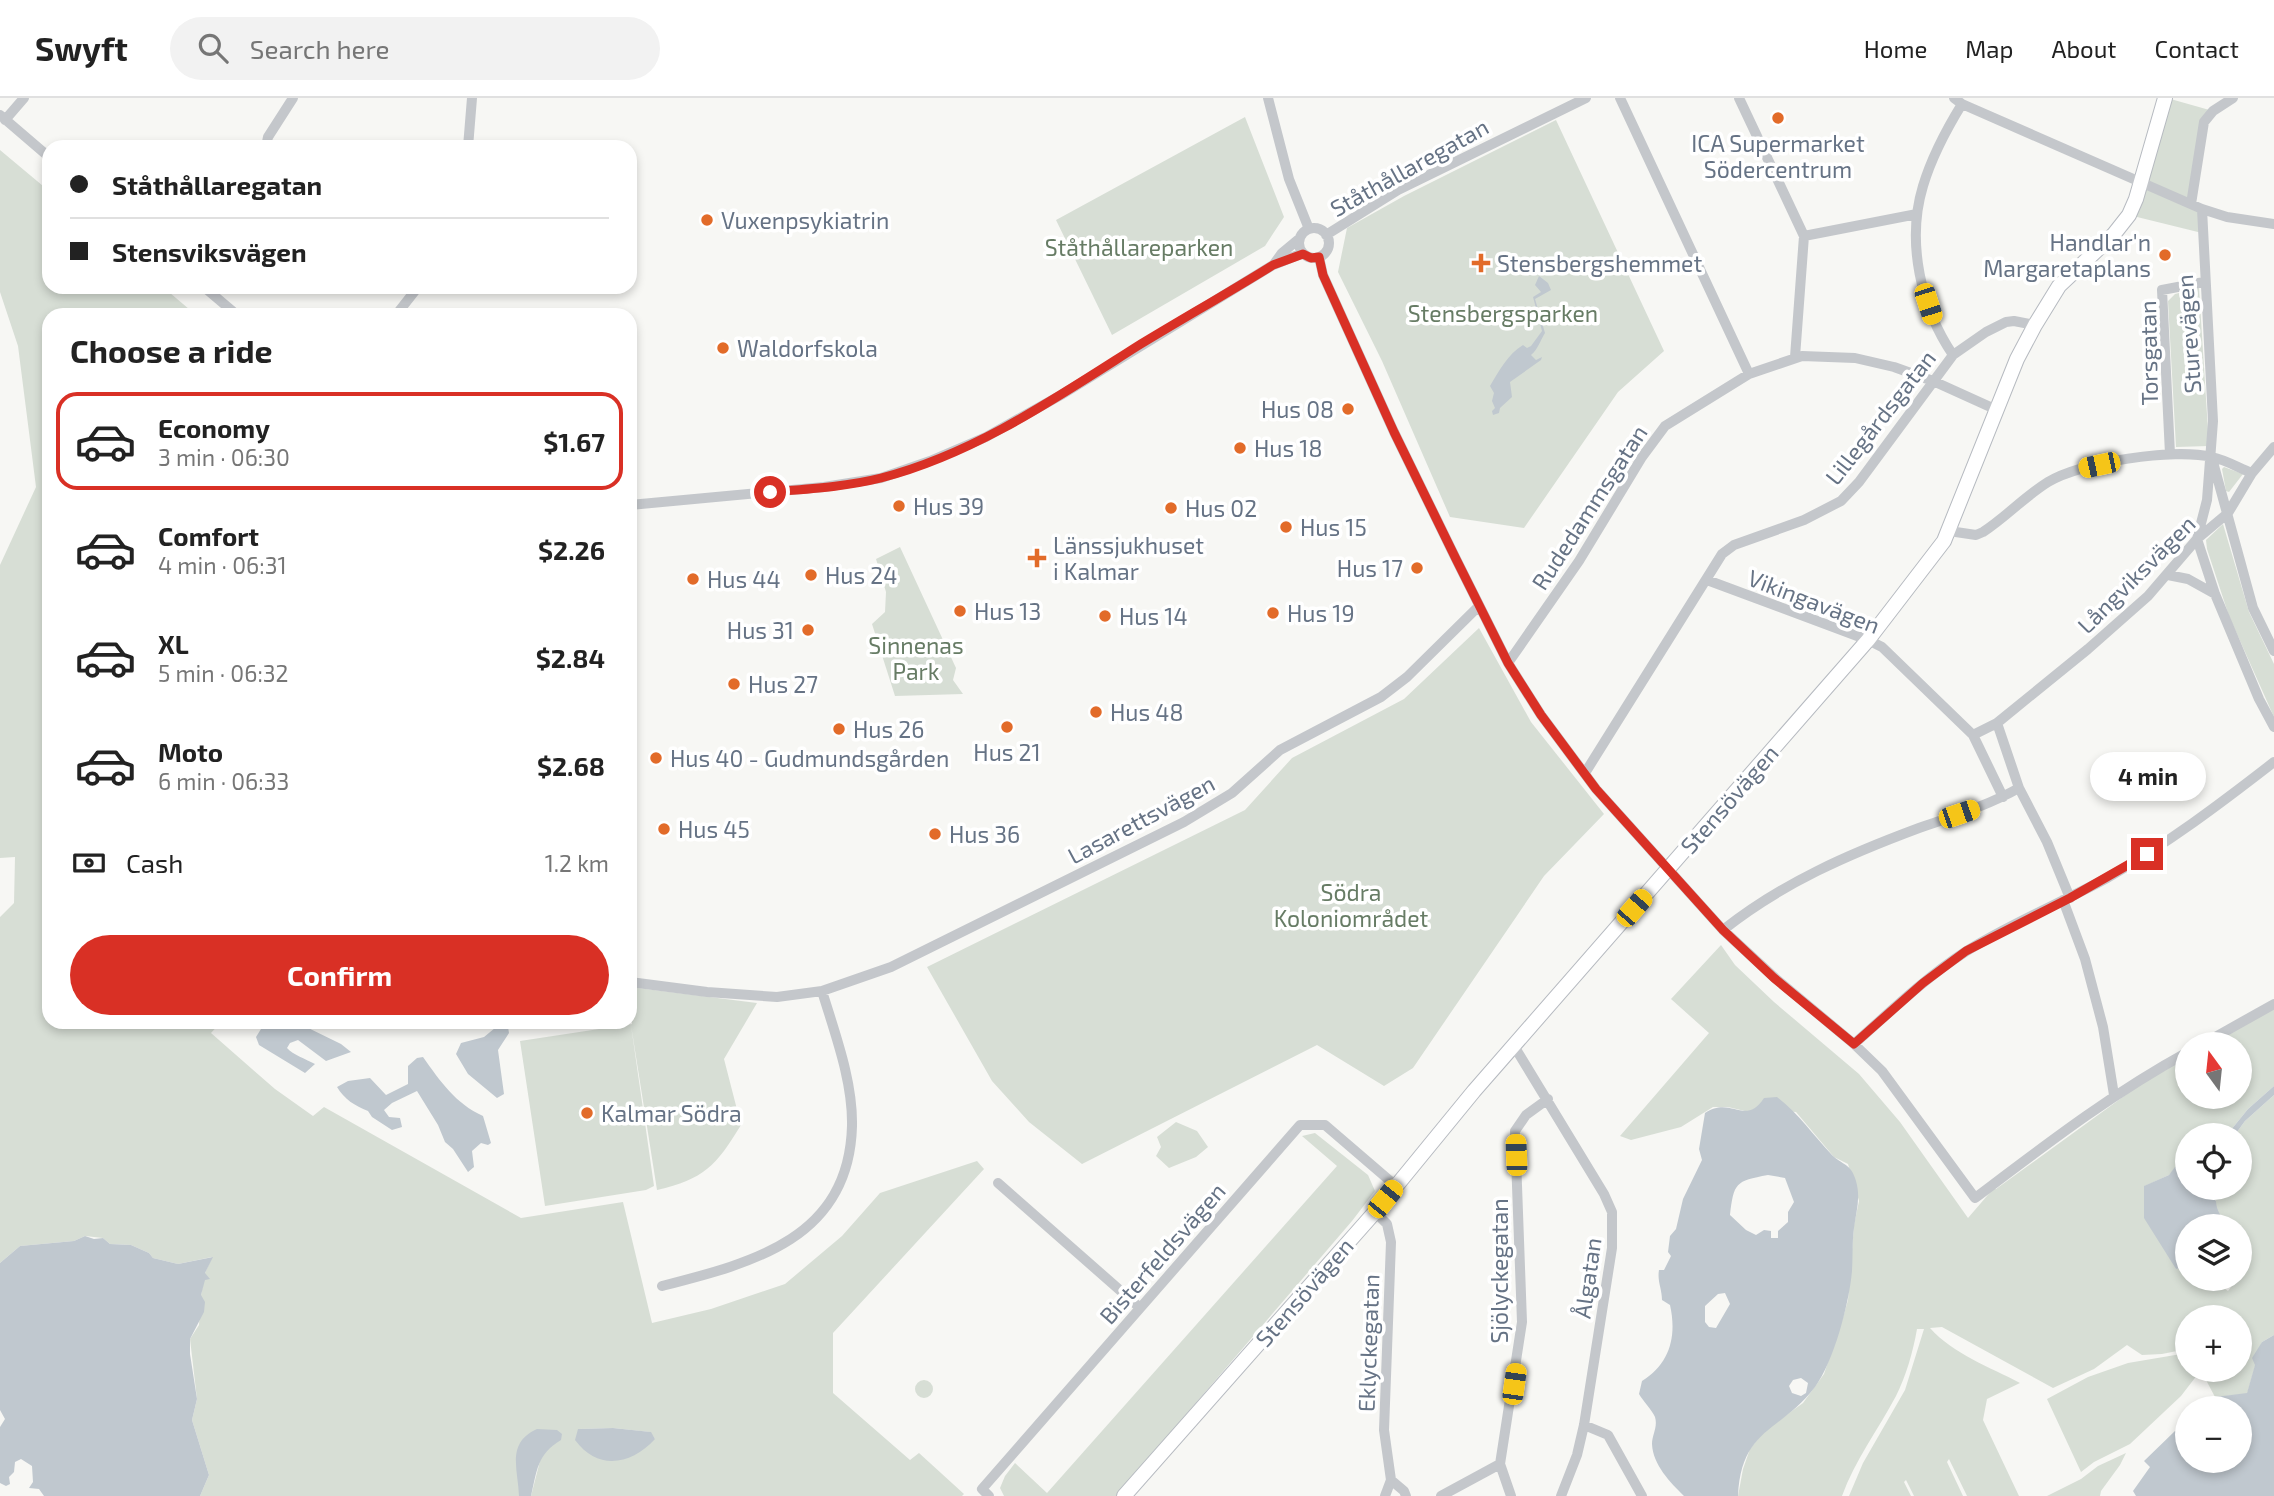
<!DOCTYPE html>
<meta charset="utf-8">
<style>
:root{--surface:#fff;--page:#f2f2f2;--text:#222;--muted:#767676;--line:#e0e0e0;--accent:#d93025}
body{margin:0;font-family:"Exo 2",sans-serif;background:var(--page);color:var(--text);height:100vh;display:flex;flex-direction:column;font-size:26px;white-space:nowrap}
*{box-sizing:border-box;margin:0}
p{font-size:23px;color:var(--muted)}
.icon{flex:none;width:38px;height:38px;fill:none;stroke:currentColor;stroke-width:2;stroke-linecap:round;stroke-linejoin:round}
.map{position:relative;flex:1;overflow:hidden}
.panel{position:absolute;left:42px;top:210px;width:595px;height:721px;display:flex;flex-direction:column;background:var(--surface);border-radius:21px;box-shadow:0 4px 10px #0003}
.panel>*{flex:none}
.top-card{position:absolute;left:42px;top:42px;width:595px;height:154px;border-radius:21px;box-shadow:0 4px 10px #0003;display:grid;align-content:center;height:154px;padding:0 28px;background:var(--surface)}
.needle{width:46px;rotate:345deg}
.controls{position:absolute;left:2175px;top:934px;display:grid;gap:14px}
.controls a{display:grid;place-items:center;width:77px;height:77px;border-radius:50%;background:var(--surface);box-shadow:0 4px 10px #0003;font-size:35px}
.end{position:absolute;width:32px;height:32px;margin:-16px;border:9px solid #d93025;background:#fff;box-shadow:0 0 0 4px #fff}
.from{border-radius:50%}
.bubble{position:absolute;height:49px;border-radius:24px;background:var(--surface);box-shadow:0 4px 10px #0003;font-size:23px;font-weight:700;line-height:49px;text-align:center}
.car{position:absolute;width:21px;height:42px;margin:-21px -10px;border-radius:9px;box-shadow:0 0 5px 2px #0007;background:linear-gradient(#f5c518 24%,#345 0 40%,#f5c518 0 76%,#345 0 86%,#f5c518 0)}
.top-card b{display:flex;align-items:center;gap:24px;height:66px;font-size:26px}
.top-card b+b{border-top:2px solid var(--line)}
.top-card i{width:18px;height:18px;background:var(--text)}
ul{padding:0;list-style:none}
li{display:flex;align-items:center;gap:21px;height:98px;margin:0 14px 10px;padding:0 14px;border:4px solid transparent;border-radius:21px}
li div{flex:1}
li b{display:block;font-size:26px}
li em{font-style:normal;font-weight:700}
li.current{border-color:var(--accent)}
li>.icon{width:63px;height:63px;stroke-width:1.5}
h2{padding:0 28px;font-size:32px;line-height:84px}
.pay{display:flex;align-items:center;gap:18px;height:77px;padding:0 28px;font-size:26px}
.pay p{margin-inline-start:auto}
.action{display:flex;gap:14px;margin-top:auto;padding:14px 28px}
.action a{flex:1;height:80px;border-radius:42px;background:var(--accent);color:#fff;font-size:28px;font-weight:700;line-height:80px;text-align:center}
header{display:flex;align-items:center;gap:42px;box-sizing:border-box;height:98px;padding:0 35px;background:var(--surface);border-bottom:2px solid var(--line)}
header strong{font-size:33px}
nav{display:flex;gap:38px;margin-inline-start:auto;font-size:24px}
.search{width:490px;height:63px;background:var(--page);display:flex;align-items:center;gap:18px;box-sizing:border-box;padding:0 24px;border-radius:38px;color:var(--muted);font-size:26px}
.map>svg:first-child{display:block}
.green{fill:#d7ded5;fill-rule:evenodd}
.water{fill:#c0c8cf;fill-rule:evenodd}
.lines{fill:none;stroke-linecap:round;stroke-linejoin:round}
.secondary-casing{stroke:#b6bac0;stroke-width:16}
.street{stroke:#c4c7cb;stroke-width:10}
.secondary{stroke:#fff;stroke-width:14}
.route{stroke:#d93025;stroke-width:9}
.poi-dot{fill:#e26b29;stroke:#fff;stroke-width:2.5}
.labels{text-anchor:middle;dominant-baseline:central;stroke-width:7;stroke-linejoin:round;paint-order:stroke}
.poi-label{font-size:23px;fill:#667385;stroke:#fff;text-anchor:start}
.street-label{font-size:23px;fill:#667385;stroke:#fff}
.park-label{font-size:23px;fill:#677c65;stroke:#fff}
</style>
<header>
<strong>Swyft</strong>
<div class="search"><svg class="icon" aria-label="search" viewBox="0 0 24 24"><circle cx="10" cy="10" r="6"/><path d="M15 15l6 6"/></svg>Search here</div>
<nav><a>Home</a><a>Map</a><a>About</a><a>Contact</a></nav>
</header>
<div class="map">
<svg width="2274" height="1398" viewBox="0 0 2274 1398">
<rect width="100%" height="100%" fill="#f7f7f4"/>
<path class="green" d="M2167 0 2213 13 2204 24 2191 106 2202 111V135L2129 117Z
M1245 19 1284 119 1265 148 1112 237 1056 122Z
M1556 22 1664 253 1618 294 1524 430 1450 419 1382 263 1338 174 1347 130 1404 98Z
M0 52 49 93V189H163L196 217H49V924H221L211 935 275 991 313 1018 324 1009 521 1120 623 1104 652 1225 711 1211 785 1186 842 1138 880 1095 977 1063 984 1071 833 1235V1295L910 1362 919 1355 964 1396 962 1398H531L541 1359 550 1349 557 1332 519 1382V1398H200L209 1377 192 1322 197 1301 190 1241 199 1227 201 1197 205 1175 212 1159 178 1166 153 1160 149 1155 131 1147 110 1146 103 1140 85 1138 74 1143 20 1148 0 1165V819L14 805 15 759 0 760V467L36 389 18 248 0 194ZM613 1330 650 1334 655 1341 578 1331Z
M2199 190 2209 348 2176 349 2168 203 2175 196Z
M2224 369 2243 376 2229 394 2226 393 2222 371Z
M2223 426 2249 514 2274 566V619L2229 518 2207 451 2206 442Z
M900 449 956 570 953 582 963 596 895 598 872 526 885 514 886 494 876 461Z
M1479 530 1531 624 1604 716 1544 778 1413 970 1384 988 1317 947 1082 1066 1029 1024 992 983 927 869 1245 712 1292 660 1404 601Z
M1721 847 1735 867 1774 904 1859 976 1900 1024 1968 1120 1993 1091H1996L2160 972 2187 958 2188 999H2240V947H2208L2274 911V988L2248 1011 2226 1038H2188L2187 1071 2180 1067 2169 1077 2145 1088 2176 1171 2187 1169 2188 1181H2212L2228 1193 2237 1181H2240L2249 1155 2240 1147V1129H2225L2216 1109V1103L2209 1097 2207 1090H2240V1038H2234L2245 1023 2274 997V1237L2262 1244 2247 1296 2215 1299 2206 1282V1272H2240V1220H2188L2187 1251 2162 1256 2142 1257 2127 1247 2094 1271 2053 1290 1942 1229 1930 1230C1953 1256 1990 1269 2020 1285L1987 1301 1983 1322 2019 1398H1967L1949 1361 1947 1364 1963 1398H1914L1906 1382 1904 1384 1911 1398H1849L1863 1365 1905 1292 1924 1231H1917C1913 1254 1906 1278 1896 1298 1878 1332 1855 1362 1842 1398H1738L1743 1371 1750 1351 1764 1333 1803 1305 1824 1276 1844 1216 1848 1202 1854 1127 1859 1103 1848 1066 1834 1059 1796 1014 1757 1011 1749 1014 1728 1009H1713L1681 1029 1631 1042 1620 1038 1709 935 1671 901Z
M630 889 757 905 724 961 741 1027C716 1068 704 1081 657 1092L631 927 654 1088 646 1092 545 1108 520 943 632 926Z
M1176 1024 1197 1033 1208 1049 1196 1059 1169 1070 1156 1058 1161 1049 1157 1039Z
M1315 1035 1368 1077 1375 1093 1352 1123 1116 1398H1004L1000 1390 1005 1378 1015 1365 1047 1395 1337 1068 1302 1038Z
M2187 1255 2188 1272H2201L2181 1298 2130 1346 2094 1364 2081 1374 2047 1301 2088 1279 2128 1265Z
M915 1291a9 9 0 1 1 18 0a9 9 0 1 1-18 0Z
M2126 1355 2120 1367 2101 1393 2100 1398H2047L2081 1381 2098 1368Z"/>
<path class="water" d="M1539 178 1548 185 1551 192 1535 201 1545 235C1540 243 1538 251 1531 257L1536 262 1542 259 1541 262 1510 284 1512 299 1500 310 1499 315 1493 317 1492 313 1495 310 1492 303 1494 295 1490 288C1499 273 1508 256 1523 247L1527 250 1531 248 1542 233 1533 199 1541 194 1535 187Z
M272 924H296L341 946 351 954 326 963 298 942 290 945 287 950C293 957 306 961 315 966L305 975 259 947 256 939 261 931Z
M508 929 509 935 498 952 504 996 497 1000 468 976 456 956 461 945 484 939 495 930Z
M423 959C440 983 456 1006 483 1018L491 1045 488 1047 481 1045 472 1053 474 1069 468 1074 453 1051 445 1044 438 1027 417 993 392 1005 384 1012 389 1019 400 1020 402 1029 392 1032 372 1019 368 1013C355 1008 344 1001 337 989L348 983 370 980 386 997 408 986V968L417 960Z
M2274 988V997L2245 1023 2234 1038H2226L2248 1011Z
M1777 999C1799 1016 1813 1037 1832 1057 1842 1067 1851 1065 1856 1083 1861 1100 1856 1114 1854 1130 1852 1145 1853 1159 1852 1173 1849 1206 1834 1263 1815 1289 1781 1334 1741 1330 1738 1398H1684C1670 1384 1653 1367 1652 1346 1652 1337 1658 1329 1655 1319 1652 1312 1643 1303 1639 1296L1642 1283C1670 1266 1677 1238 1670 1207L1662 1202C1662 1191 1657 1183 1659 1172H1664L1671 1158 1668 1154 1670 1138 1676 1131 1683 1101 1702 1062 1699 1051 1705 1015C1731 997 1745 1029 1764 1000ZM1768 1077 1785 1080 1794 1104 1788 1114V1124L1778 1133V1140H1771V1133L1764 1132 1756 1137 1746 1132 1730 1117C1734 1085 1735 1083 1768 1077ZM1725 1195 1730 1206 1716 1230 1709 1229 1705 1224V1208L1718 1196ZM1801 1280 1808 1285 1806 1295 1801 1298 1792 1295 1789 1288 1793 1282Z
M2180 1067 2187 1071 2188 1090H2207L2209 1097 2216 1103C2216 1113 2223 1119 2225 1129H2188L2187 1169 2176 1171 2144 1120V1088L2169 1077 2175 1069Z
M85 1138 94 1141 103 1140 110 1146 131 1147 149 1155 153 1160 178 1166 213 1159 205 1175 210 1181 205 1182 201 1197 205 1204 204 1214 190 1241V1256L197 1301 192 1322 209 1377 200 1398H44L39 1391 29 1390 33 1384 32 1368 21 1361 15 1364 14 1374 9 1379 10 1386 6 1388 0 1385V1329L5 1321 0 1312V1165L20 1148 74 1143Z
M2274 1237V1398H2136L2133 1393 2150 1369 2144 1363 2175 1333 2182 1338 2187 1334 2188 1363H2240V1311H2203L2214 1307 2215 1299 2247 1295 2255 1267 2252 1260 2262 1244Z
M613 1330 651 1334 655 1341C631 1367 598 1373 575 1342L578 1331Z
M537 1331 557 1332 562 1336 561 1342C537 1356 537 1373 531 1398H519C518 1371 506 1345 537 1331Z"/>
<g class="lines">
<g class="secondary-casing">
<path id="secondary" d="M1124 1398 1375 1114 1474 993 1868 542 1944 443 2017 261 2035 227 2059 188 2114 136 2129 117 2136 101 2165 0"/>
</g>
<path class="street" d="M1268 0 1289 81 1309 131
M1620 0 1749 276
M1739 0 1804 138 1795 259
M1954 0 1962 6 2202 111 2227 119 2274 126
M0 17 49 59
M5 22 24 0
M266 49 268 39 293 0
M468 49 472 0
M2191 106 2204 24 2213 13 2233 0
M2202 111 2213 323 2207 402 2197 441 2215 496 2259 601 2274 629
M1299 145a15 15 0 1 1 30 0a15 15 0 1 1-30 0Z
M1326 137 1398 92 1586 0
M1804 138 1917 116
M1319 159 1323 177 1394 334 1456 461 1508 565 1541 617 1596 691 1723 832 1775 880 1854 946 1882 973 1975 1100C2044 1048 2111 996 2188 954
M1274 166 1282 155 1300 140
M204 189 237 217
M396 217 418 189
M1953 257C1921 210 1906 144 1923 88 1932 58 1946 32 1962 6
M2170 356 2162 192 2204 184
M2213 364 2253 510 2274 553
M630 407 824 389 881 380 930 363 986 339 1061 297 1273 167 1303 155
M1949 433 1976 437 1983 434C2006 419 2024 399 2048 384 2081 364 2174 350 2212 359 2226 362 2239 370 2252 375
M2168 477 2188 481 2215 496
M1707 482 1868 542 1882 549 1973 637 2003 699
M1508 565 1579 463 1642 359 1665 328 1749 276 1802 258 1855 260 1894 269 1933 283 1997 312
M1997 625 2019 690 2047 744 2070 800
M1973 637 1997 625 2088 551 2148 498 2197 441 2228 415 2252 375 2274 349
M1585 675 1722 456 1734 447 1804 422 1841 403 1859 384 1953 257 1986 234 2006 224 2014 223 2035 227
M2063 802 2085 861 2103 929 2114 997
M1723 832C1782 785 1849 756 1919 730 1953 718 1987 708 2019 690
M630 884 707 894 777 899 822 893 891 869 1184 724 1232 695 1280 652 1381 599 1407 579 1479 508
M1854 946C1890 914 1925 880 1965 854 2009 826 2061 805 2107 780 2167 746 2220 706 2274 664
M2201 947 2274 906
M1514 948 1604 1096 1612 1114V1150L1584 1327 1577 1357 1561 1398
M998 1085 1139 1209
M1375 1114 1387 1126 1391 1144 1384 1332 1391 1382 1404 1393 1406 1398
M662 1188C752 1165 849 1141 852 1028 853 983 835 936 822 893
M1584 1327 1608 1337 1642 1398
M989 1398 982 1391 1300 1027H1325L1396 1088
M1385 1398 1391 1382
M1441 1398 1500 1366
M1511 1398 1500 1366 1522 1224 1515 1033 1526 1017 1548 1001"/>
<use href="#secondary" class="secondary"/>
</g>
<g class="lines">
<path class="route" d="M770 394C807 391 845 389 881 380 974 356 1056 300 1136 249 1182 221 1228 195 1273 167L1303 156 1311 160 1319 159 1323 177 1394 334 1456 461 1508 565 1541 617 1596 691 1723 832 1774 880 1854 946 1923 885 1966 853 2070 800 2147 756"/>
</g>
<g class="poi-dot">
<circle cx="1778" cy="20" r="7"/>
<circle cx="707" cy="122" r="7"/>
<circle cx="2165" cy="157" r="7"/>
<path d="M1477.5 154.5h7v7h7v7h-7v7h-7v-7h-7v-7h7z"/>
<circle cx="723" cy="250" r="7"/>
<circle cx="1348" cy="311" r="7"/>
<circle cx="1240" cy="350" r="7"/>
<circle cx="899" cy="408" r="7"/>
<circle cx="1171" cy="410" r="7"/>
<circle cx="1286" cy="429" r="7"/>
<path d="M1033.5 449.5h7v7h7v7h-7v7h-7v-7h-7v-7h7z"/>
<circle cx="1417" cy="470" r="7"/>
<circle cx="811" cy="477" r="7"/>
<circle cx="693" cy="481" r="7"/>
<circle cx="960" cy="513" r="7"/>
<circle cx="1273" cy="515" r="7"/>
<circle cx="1105" cy="518" r="7"/>
<circle cx="808" cy="532" r="7"/>
<circle cx="734" cy="586" r="7"/>
<circle cx="1096" cy="614" r="7"/>
<circle cx="1007" cy="629" r="7"/>
<circle cx="839" cy="631" r="7"/>
<circle cx="656" cy="660" r="7"/>
<circle cx="664" cy="731" r="7"/>
<circle cx="935" cy="736" r="7"/>
<circle cx="587" cy="1015" r="7"/>
</g>
<g class="labels">
<g class="poi-label">
<text x="1778" y="45" text-anchor="middle">ICA Supermarket<tspan x="1778" dy="26">Södercentrum</tspan></text>
<text x="721" y="122">Vuxenpsykiatrin</text>
<text x="2151" y="144" text-anchor="end">Handlar'n<tspan x="2151" dy="26">Margaretaplans</tspan></text>
<text x="1497" y="165">Stensbergshemmet</text>
<text x="737" y="250">Waldorfskola</text>
<text x="1334" y="311" text-anchor="end">Hus 08</text>
<text x="1254" y="350">Hus 18</text>
<text x="913" y="408">Hus 39</text>
<text x="1185" y="410">Hus 02</text>
<text x="1300" y="429">Hus 15</text>
<text x="1053" y="447">Länssjukhuset<tspan x="1053" dy="26">i Kalmar</tspan></text>
<text x="1403" y="470" text-anchor="end">Hus 17</text>
<text x="825" y="477">Hus 24</text>
<text x="707" y="481">Hus 44</text>
<text x="974" y="513">Hus 13</text>
<text x="1287" y="515">Hus 19</text>
<text x="1119" y="518">Hus 14</text>
<text x="794" y="532" text-anchor="end">Hus 31</text>
<text x="748" y="586">Hus 27</text>
<text x="1110" y="614">Hus 48</text>
<text x="853" y="631">Hus 26</text>
<text x="1007" y="654" text-anchor="middle">Hus 21</text>
<text x="670" y="660">Hus 40 - Gudmundsgården</text>
<text x="678" y="731">Hus 45</text>
<text x="949" y="736">Hus 36</text>
<text x="601" y="1015">Kalmar Södra</text>
</g>
<g class="street-label">
<text transform="translate(1409 69) rotate(-29)">Ståthållaregatan</text>
<text transform="translate(2188 236) rotate(-94)">Sturevägen</text>
<text transform="translate(2148 255) rotate(-91)">Torsgatan</text>
<text transform="translate(1880 319) rotate(-52)">Lillegårdsgatan</text>
<text transform="translate(1589 409) rotate(-57)">Rudedammsgatan</text>
<text transform="translate(2136 476) rotate(-45)">Långviksvägen</text>
<text transform="translate(1814 503) rotate(21)">Vikingavägen</text>
<text transform="translate(1729 701) rotate(-49)">Stensövägen</text>
<text transform="translate(1141 721) rotate(-28)">Lasarettsvägen</text>
<text transform="translate(1162 1155) rotate(-49)">Bisterfeldsvägen</text>
<text transform="translate(1499 1173) rotate(-90)">Sjölyckegatan</text>
<text transform="translate(1587 1180) rotate(-82)">Ålgatan</text>
<text transform="translate(1304 1194) rotate(-49)">Stensövägen</text>
<text transform="translate(1368 1245) rotate(-88)">Eklyckegatan</text>
</g>
<g class="park-label">
<text x="1139" y="149">Ståthållareparken</text>
<text x="1503" y="215">Stensbergsparken</text>
<text x="916" y="547">Sinnenas<tspan x="916" dy="26">Park</tspan></text>
<text x="1351" y="794">Södra<tspan x="1351" dy="26">Koloniområdet</tspan></text>
</g>
</g>
</svg>
<div class="controls">
<a><svg class="needle" viewBox="-14 -14 28 28"><path d="M0-13l5 13h-10z" fill="#e53935"/><path d="M0 13l5-13h-10z" fill="#767676"/></svg></a>
<a><svg class="icon" aria-label="locate" viewBox="0 0 24 24"><circle cx="12" cy="12" r="6"/><path d="M12 2v4M12 18v4M2 12h4M18 12h4"/></svg></a>
<a><svg class="icon" aria-label="layers" viewBox="0 0 24 24"><path d="M12 4l9 5-9 5-9-5zM3 14l9 5 9-5"/></svg></a>
<a>+</a>
<a>−</a>
</div>
<i class="end from" style="left:770px;top:394px"></i>
<i class="end" style="left:2147px;top:756px"></i>
<div class="bubble" style="left:2090px;top:654px;width:116px">4 min</div>
<i class="car" style="left:1928px;top:206px;rotate:162deg"></i>
<i class="car" style="left:2099px;top:367px;rotate:258deg"></i>
<i class="car" style="left:1959px;top:716px;rotate:71deg"></i>
<i class="car" style="left:1634px;top:810px;rotate:41deg"></i>
<i class="car" style="left:1516px;top:1057px;rotate:358deg"></i>
<i class="car" style="left:1385px;top:1101px;rotate:39deg"></i>
<i class="car" style="left:1514px;top:1286px;rotate:8deg"></i>
<div class="top-card">
<b><i class="from"></i>Ståthållaregatan</b>
<b><i></i>Stensviksvägen</b>
</div>
<section class="panel">
<h2>Choose a ride</h2>
<ul>
<li class="current"><svg class="icon" aria-label="car" viewBox="0 0 24 24"><path d="M5 17H2v-5l4-1 3-4h7l3 4 3 1v5h-3M9 17h6M6 11h13"/><circle cx="7" cy="17" r="2"/><circle cx="17" cy="17" r="2"/></svg><div><b>Economy</b><p>3 min · 06:30</p></div><em>$1.67</em></li>
<li><svg class="icon" aria-label="car" viewBox="0 0 24 24"><path d="M5 17H2v-5l4-1 3-4h7l3 4 3 1v5h-3M9 17h6M6 11h13"/><circle cx="7" cy="17" r="2"/><circle cx="17" cy="17" r="2"/></svg><div><b>Comfort</b><p>4 min · 06:31</p></div><em>$2.26</em></li>
<li><svg class="icon" aria-label="car" viewBox="0 0 24 24"><path d="M5 17H2v-5l4-1 3-4h7l3 4 3 1v5h-3M9 17h6M6 11h13"/><circle cx="7" cy="17" r="2"/><circle cx="17" cy="17" r="2"/></svg><div><b>XL</b><p>5 min · 06:32</p></div><em>$2.84</em></li>
<li><svg class="icon" aria-label="car" viewBox="0 0 24 24"><path d="M5 17H2v-5l4-1 3-4h7l3 4 3 1v5h-3M9 17h6M6 11h13"/><circle cx="7" cy="17" r="2"/><circle cx="17" cy="17" r="2"/></svg><div><b>Moto</b><p>6 min · 06:33</p></div><em>$2.68</em></li>
</ul>
<div class="pay"><svg class="icon" aria-label="cash" viewBox="0 0 24 24"><path d="M3 7h18v10H3z"/><circle cx="12" cy="12" r="2"/></svg>Cash<p>1.2 km</p></div>
<div class="action"><a>Confirm</a></div>
</section>
</div>
